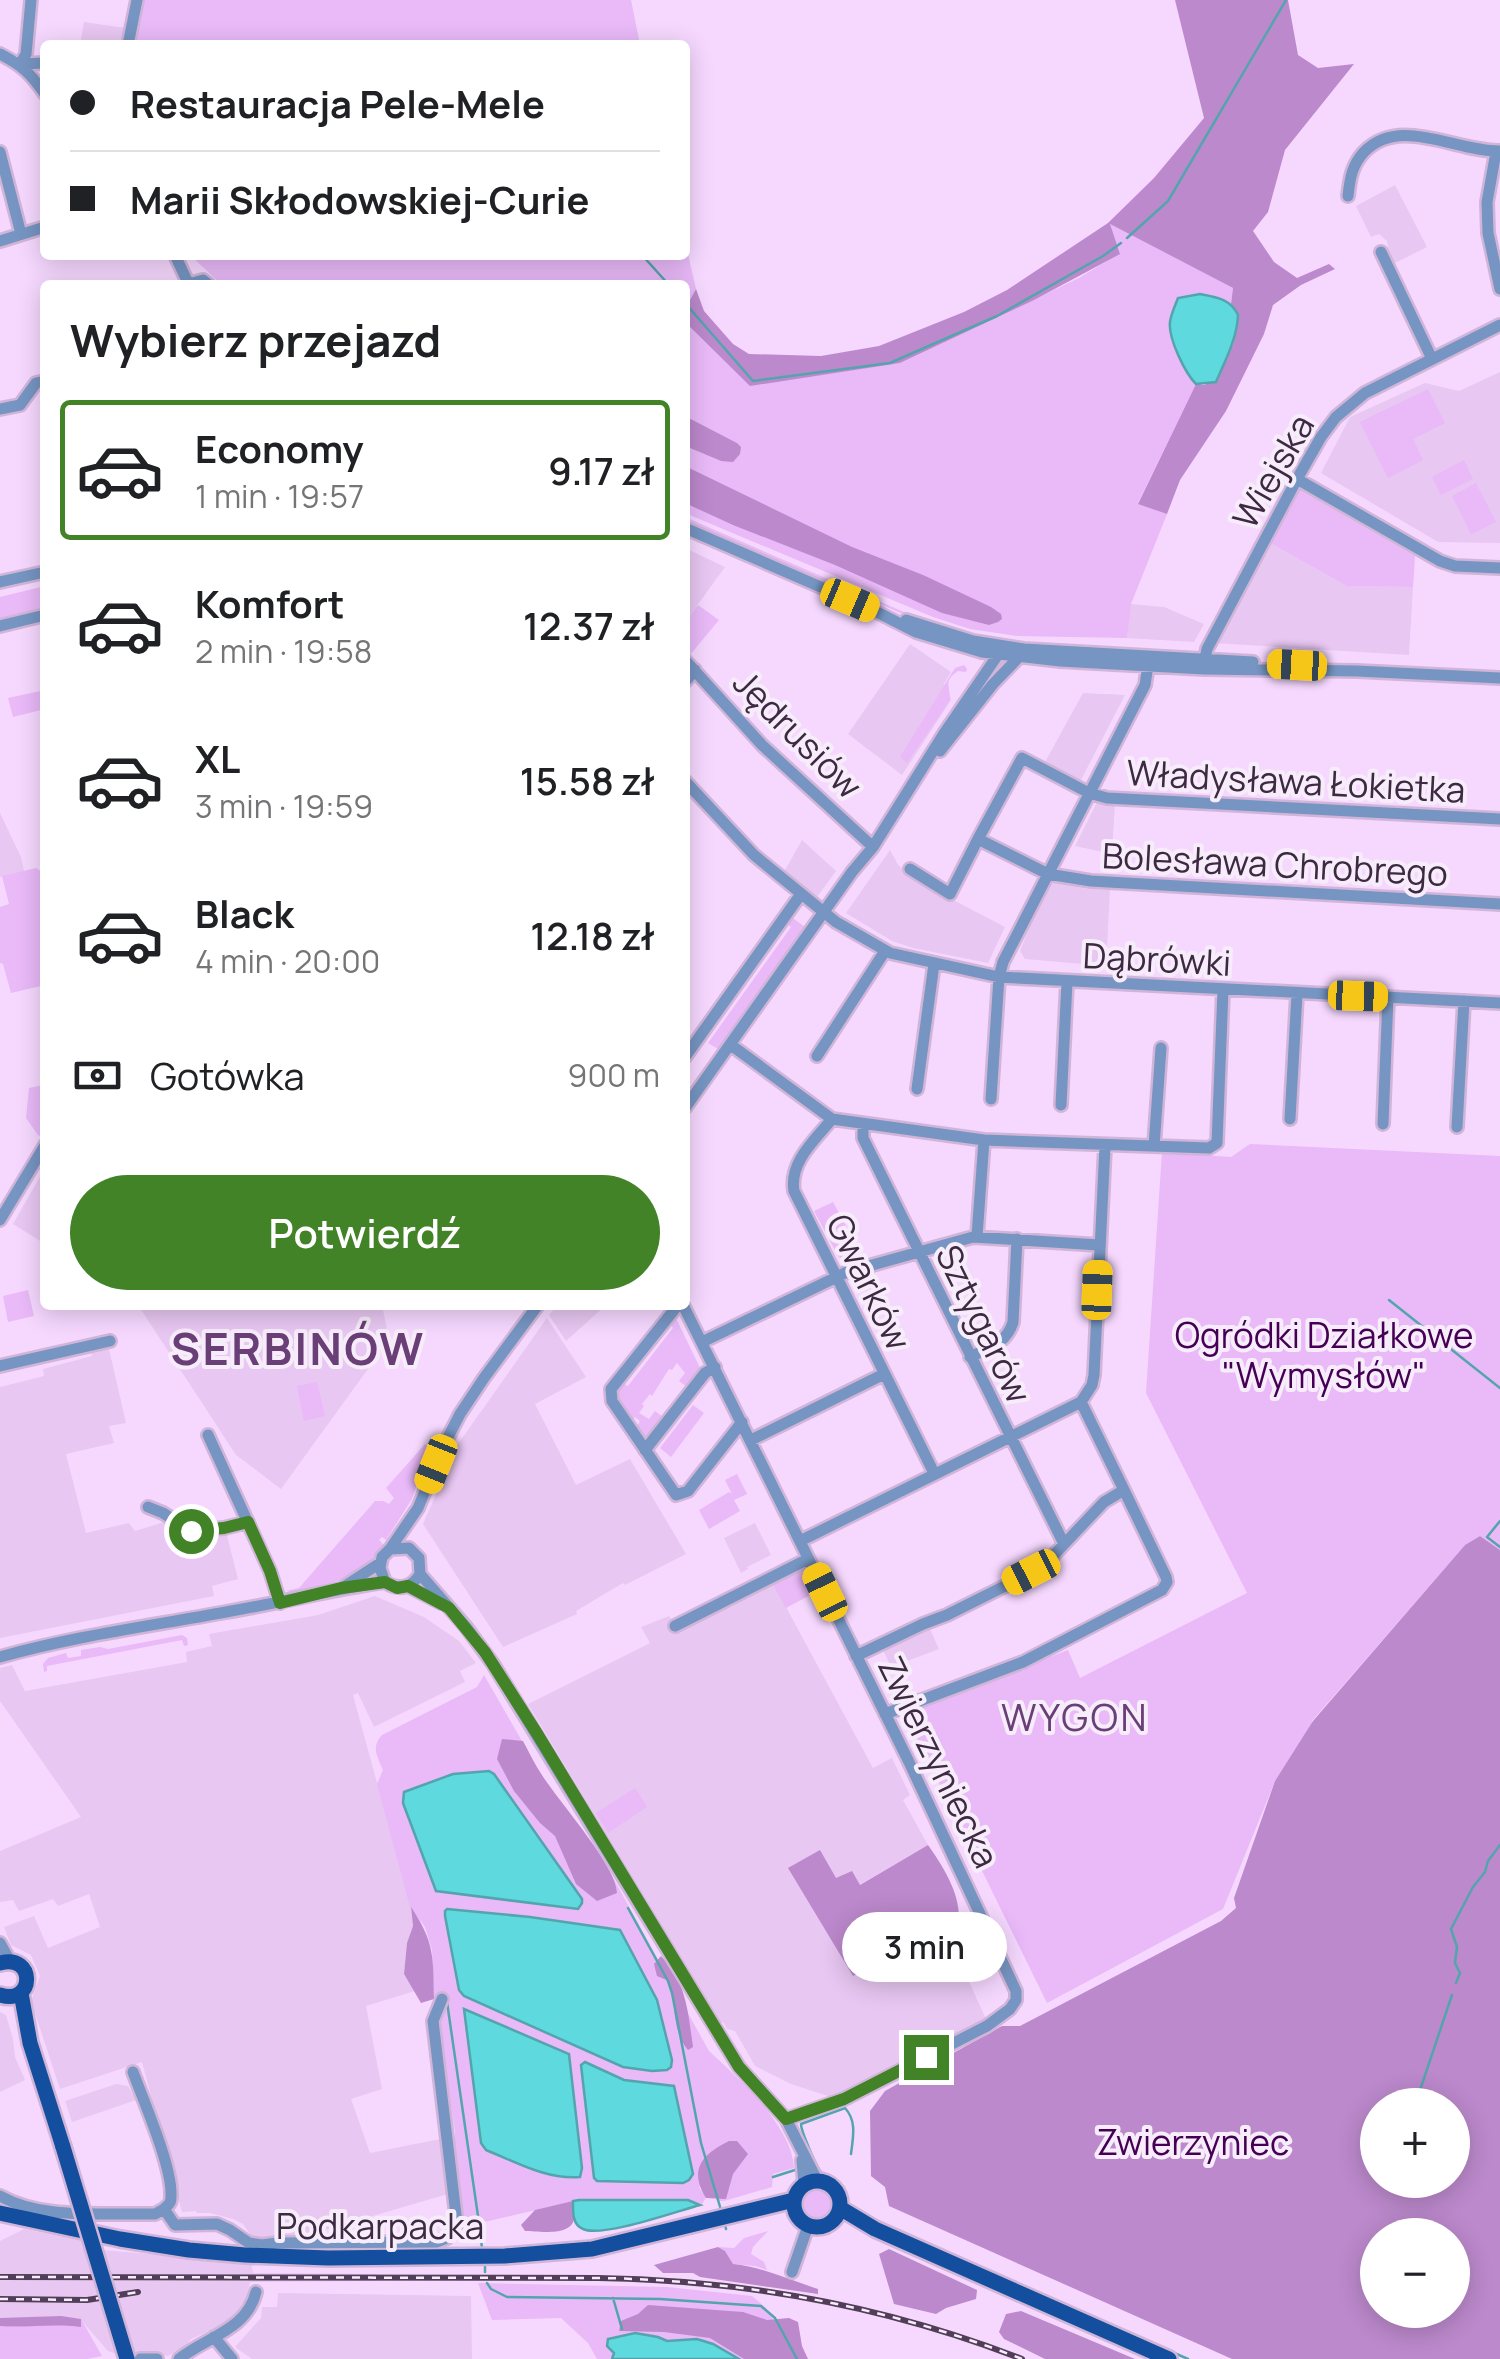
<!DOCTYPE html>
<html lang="pl">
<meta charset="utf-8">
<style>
:root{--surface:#fff;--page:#f6f6f6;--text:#202124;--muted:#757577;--line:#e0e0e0;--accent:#418326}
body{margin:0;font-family:Manrope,sans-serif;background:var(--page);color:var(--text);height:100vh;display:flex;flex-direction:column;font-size:38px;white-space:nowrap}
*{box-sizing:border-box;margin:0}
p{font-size:32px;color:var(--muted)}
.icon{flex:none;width:55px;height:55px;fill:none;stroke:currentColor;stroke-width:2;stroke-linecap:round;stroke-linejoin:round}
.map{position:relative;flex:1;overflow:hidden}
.sheet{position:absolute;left:40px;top:280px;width:650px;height:1030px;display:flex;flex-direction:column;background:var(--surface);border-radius:10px;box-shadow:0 5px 25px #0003}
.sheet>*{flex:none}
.top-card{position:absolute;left:40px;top:40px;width:650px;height:220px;border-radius:10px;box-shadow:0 5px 25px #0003;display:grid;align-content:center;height:220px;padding:0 30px;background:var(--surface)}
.controls{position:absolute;left:1360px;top:2088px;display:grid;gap:20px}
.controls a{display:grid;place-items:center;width:110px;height:110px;border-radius:50%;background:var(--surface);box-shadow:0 5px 25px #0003;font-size:50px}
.end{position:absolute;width:45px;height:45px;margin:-22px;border:12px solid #418326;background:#fff;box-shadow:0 0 0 5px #fff}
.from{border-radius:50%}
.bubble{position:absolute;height:70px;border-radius:35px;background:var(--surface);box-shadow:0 5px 25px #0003;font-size:32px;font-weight:600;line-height:70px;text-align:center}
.car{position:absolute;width:30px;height:60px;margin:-30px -15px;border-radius:12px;box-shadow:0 0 8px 2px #0007;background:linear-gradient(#f5c518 24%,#345 0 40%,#f5c518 0 76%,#345 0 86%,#f5c518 0)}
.top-card b{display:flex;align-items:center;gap:35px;height:95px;font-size:38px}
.top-card b+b{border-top:2px solid var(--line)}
.top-card i{width:25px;height:25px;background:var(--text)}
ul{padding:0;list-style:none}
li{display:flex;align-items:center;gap:30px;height:140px;margin:0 20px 15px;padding:0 10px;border:5px solid transparent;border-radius:10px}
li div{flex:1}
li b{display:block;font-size:38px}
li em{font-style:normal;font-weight:600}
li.active{border-color:var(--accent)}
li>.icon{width:90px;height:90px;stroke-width:1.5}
h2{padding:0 30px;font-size:45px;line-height:120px}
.pay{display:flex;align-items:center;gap:25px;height:110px;padding:0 30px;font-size:38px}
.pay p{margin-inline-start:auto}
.button{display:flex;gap:20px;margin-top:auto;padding:20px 30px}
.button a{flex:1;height:115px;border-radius:60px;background:var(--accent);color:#fff;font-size:40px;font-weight:600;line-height:115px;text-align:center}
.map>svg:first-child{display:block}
.built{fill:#e8c7f2}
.green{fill:#e9b9f8;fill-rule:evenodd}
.forest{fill:#bc89cc;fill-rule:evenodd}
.water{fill:#5ed9dd;stroke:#54a4ae;stroke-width:2.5}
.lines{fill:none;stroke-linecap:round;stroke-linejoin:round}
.stream{stroke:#54a4ae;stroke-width:2.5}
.minor-casing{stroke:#d1b5d9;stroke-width:16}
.major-casing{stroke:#d1b5d9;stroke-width:20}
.minor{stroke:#7695c2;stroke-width:11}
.major{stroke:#134e9f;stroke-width:15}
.rail-casing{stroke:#533e59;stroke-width:6}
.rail{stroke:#f7edfa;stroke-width:2.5;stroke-dasharray:8;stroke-linecap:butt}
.major-bridge-casing{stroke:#d1b5d9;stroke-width:20;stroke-linecap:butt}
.major-bridge{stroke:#134e9f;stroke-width:15}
.route{stroke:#418326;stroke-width:12}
.labels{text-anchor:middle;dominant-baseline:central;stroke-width:8;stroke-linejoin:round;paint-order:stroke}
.street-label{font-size:35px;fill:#3d2942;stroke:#f7edfa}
.park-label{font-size:35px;fill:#450055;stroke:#f7edfa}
.neighbourhood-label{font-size:38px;letter-spacing:2.5px;fill:#6a3f77;stroke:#f7edfa}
.district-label{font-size:45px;font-weight:bold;letter-spacing:2.5px;fill:#6a3f77;stroke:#f7edfa}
</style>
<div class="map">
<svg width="1500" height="2359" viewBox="0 0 1500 2359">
<rect width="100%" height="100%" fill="#f6d8ff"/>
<path class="built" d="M84 22 125 28 121 45H80Z
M1395 185 1427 247 1391 265 1387 241 1379 234 1371 237 1356 206Z
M1500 372V543L1438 542 1321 473 1350 417 1425 383 1459 391Z
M1268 542 1347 586 1413 587 1409 655 1213 643Z
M685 548 725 567 685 622Z
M1130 604 1164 607 1204 624 1194 642 1127 638Z
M910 644 951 672 944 684 951 700 902 775 848 734Z
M1083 693 1125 695 1081 780 1045 762Z
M1097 802H1115L1112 854 1075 846Z
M0 813 21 857 24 871 0 877Z
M802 840 836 871 817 897 784 872Z
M890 850 898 865 919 882 1005 927 988 963 913 948 892 941 846 913Z
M1055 882 1087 889 1110 890 1106 966 1025 959 1020 951 1028 930 1052 884Z
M45 1168V1244L13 1224Z
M138 1305H382L389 1340 281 1489 236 1455Z
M558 1305H606L566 1341 549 1315Z
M547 1318 586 1377 535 1404 576 1485 630 1459 686 1554 625 1585 623 1583 576 1611 577 1614 503 1647 423 1524 458 1444Z
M109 1349 126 1423 109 1426 114 1443 66 1454 86 1533 129 1523 135 1531 164 1522 187 1538 226 1531 238 1579 212 1586 214 1596 0 1638V1387L44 1376 43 1369 92 1356 91 1353Z
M755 1523 771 1555 747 1567 748 1569 741 1573 724 1538Z
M773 1583 873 1768 892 1758 910 1795 903 1800 928 1845 859 1885 853 1976 946 1931 986 2019 831 2097 791 2084 755 2066 735 2031 727 2029 724 2023 718 2021 528 1704 650 1643 641 1627 669 1616 678 1631Z
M375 1596 424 1617 459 1641 476 1663 460 1671 465 1682 374 1727 358 1693 353 1695 411 1907 413 1926 407 1943 404 1974 415 1991 366 2006 382 2089 351 2099 370 2153 445 2138 448 2194 304 2236 254 2240 243 2224 233 2219 210 2213H197L196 2211 182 2212 142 2062 60 2089 31 2001 40 1976 31 1955 11 1945 4 1927 34 1916 48 1948 100 1927 89 1894 58 1906 53 1899 19 1911 13 1900 0 1902V1851L81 1817 0 1701V1668L12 1665 25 1691 187 1662 186 1652 212 1646 209 1634 318 1615Z
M929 1627 939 1649 891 1667 883 1650Z
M0 2012 6 2015 13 2039 15 2057 25 2080 0 2092Z
M116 2084 128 2086 136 2100 72 2122 65 2101Z
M24 2229 99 2244 101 2250 251 2262 253 2273 377 2274V2281L250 2282 245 2304 223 2325 191 2339 185 2346 168 2356 151 2353 125 2357 108 2351 80 2319 0 2318V2241Z
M278 2293 471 2296 472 2359H252L235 2347 261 2318 262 2307H277Z"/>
<path class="green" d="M141 0H631L640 45H132Z
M1108 223 1233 288 1231 304 1221 298H1178C1175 307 1169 321 1170 331 1171 344 1187 375 1196 384L1138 503 1167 514 1131 604 1127 638 1017 636 970 629 933 617 685 513V446L721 461 737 443 685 416V322L750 385 900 363 1079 278 1120 253Z
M685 241 696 289 685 309V285H222L190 255H685Z
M1428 389 1445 423 1413 439 1423 460 1388 478 1360 422Z
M1464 460 1473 479 1441 495 1432 477Z
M1476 483 1496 522 1471 534 1452 496Z
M1299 489 1415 556 1413 587 1347 586 1268 542Z
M685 517 911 615 939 625 912 618 692 523Z
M45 586V611L0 622V597Z
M698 605 719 620 690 655 685 650V622Z
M964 665 967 669 966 672 958 671C943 682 950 684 950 700L907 763 900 757 955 668Z
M45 690V709L13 717 8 698Z
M36 868 45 874V956L43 964 45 985 11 993 3 964 0 963V907L9 904 2 876Z
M790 916 805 927 718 1049 708 1043 791 927 785 923Z
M43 1085 45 1093V1135L42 1137 38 1135 26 1118 29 1088Z
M1250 1144 1500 1156V1550L1480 1536 1465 1545 1312 1721 1311 1726 1275 1781 1223 1909 1047 2003 904 1712 1017 1669 1023 1671 1034 1663 1068 1650 1080 1678 1247 1593 1146 1393 1162 1152 1231 1157Z
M833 1202 864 1259 847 1263 838 1256 814 1211Z
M28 1290 34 1316 8 1322 3 1296Z
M674 1314 701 1370 687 1387 679 1381 685 1373 677 1363 672 1370 669 1369 652 1396 650 1394 642 1404 644 1406 639 1413 649 1419 655 1411 663 1417 646 1441 635 1430 640 1421 635 1417 632 1422 614 1393 621 1382 628 1386 673 1328 668 1322Z
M317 1382 325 1416 304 1421 297 1386Z
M693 1405 704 1413 671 1457 660 1448Z
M425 1444 429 1448 412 1499 386 1540 382 1537 379 1540 385 1546C376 1555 366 1566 355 1573 337 1584 306 1595 286 1591L299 1588 375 1501H383L389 1504 394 1498 386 1488Z
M737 1474 747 1494 734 1500 740 1511 709 1529 699 1510 729 1492 732 1494 725 1480Z
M802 1567 814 1593 786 1608 772 1583 678 1631 677 1629Z
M182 1635 187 1638 188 1645 184 1646 182 1640 47 1666V1671L44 1672 43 1664 48 1658 66 1653 68 1658 81 1656V1650L100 1647 108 1649Z
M484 1675 542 1776 586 1835 612 1876 709 2051C739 2079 792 2126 794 2168L773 2174 772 2187 724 2201H717L712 2187H699L706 2198 702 2204 688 2200H579L463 2227 464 2215 455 2187V2132L434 1999 432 1950 425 1927 410 1907 377 1784 383 1770C377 1756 371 1747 382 1735L477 1687ZM453 1774H494L582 1903 413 1827 403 1803 404 1792ZM445 1910 489 1913 615 1928 657 2000 672 2060 623 2067 464 1996 459 1989ZM569 2055 582 2168 579 2177C547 2180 516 2162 486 2150ZM586 2062 624 2080 674 2086 683 2183 597 2181 594 2178Z
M635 1788 647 1807 608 1833 596 1813Z
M800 2204a16 16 0 1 1 32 0a16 16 0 1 1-32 0Z
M768 2231 753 2247 751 2254 764 2262 767 2270 755 2266 733 2264 725 2251 718 2247 734 2248 744 2238Z
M478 2283 667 2287 752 2296 766 2308 774 2321 794 2359H597L588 2343 561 2318 492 2320Z
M81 2319 102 2356 87 2359H0V2326C27 2328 53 2323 80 2326Z"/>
<path class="forest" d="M1175 0H1288L1298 55 1318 68 1354 64 1285 150 1268 212 1253 231 1274 262 1297 278 1329 264 1335 269 1301 285 1273 305 1264 334 1226 411 1180 480 1167 514 1138 504 1196 384 1205 385 1222 367 1223 360 1233 345 1238 321V315L1231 304 1233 288 1110 224 1120 254 1034 300 900 363 750 386 685 322V309L696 289 704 311 733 344 749 354 821 356 879 346 964 312 1007 290 1108 223 1154 178 1204 118Z
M685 416 737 443 741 447 740 454 733 462 721 461 685 446Z
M685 466 852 547 923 575 991 607 1001 614 1002 619 998 622 989 625 942 613 835 565 733 525 685 503Z
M1480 1536 1500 1550V2359H1232L889 2206 885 2187 871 2176 870 2111 885 2091 1002 2026H1020L1221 1921 1236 1908 1234 1898 1275 1781 1313 1721 1465 1545ZM1378 2105H1452V2180H1378ZM1378 2235H1452V2310H1378Z
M502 1739 523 1741C529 1752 535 1765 542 1775 558 1801 617 1866 617 1893L597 1901 576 1884 555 1836 540 1823 514 1791 497 1759Z
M928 1845C942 1865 959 1891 959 1917L946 1931 853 1976 788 1868 820 1850 836 1878 852 1871 860 1885Z
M411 1907C435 1943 433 1957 434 1999L421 2003 404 1974 407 1943 413 1926Z
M661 1956C687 1983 688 2012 693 2047L688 2050C671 2030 677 2005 669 1981L657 1976 654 1964Z
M729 2141H737L748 2154 733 2174 726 2199 706 2198C688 2169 703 2154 729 2141Z
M573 2201C573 2207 575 2213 574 2219 571 2237 537 2231 525 2231L521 2225 535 2210Z
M718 2247 725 2251 733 2264C763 2267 789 2280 818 2289V2294L700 2277 693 2273H663L654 2265Z
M889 2249 977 2290 976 2299 946 2308 936 2314 894 2304 879 2254Z
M648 2305 743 2312 767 2320 789 2318 798 2322 802 2346 808 2359H744L710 2338 664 2332 619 2331 621 2321 638 2314Z
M1021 2311 1135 2359H1045L1004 2339 999 2332 1006 2314Z
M61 2316 81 2319V2327C54 2323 28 2328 0 2326V2318Z"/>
<path class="water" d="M1200 294C1216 297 1231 299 1238 315 1237 339 1225 361 1216 382L1196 384C1185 373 1168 338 1170 322 1171 314 1175 306 1178 298Z
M489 1771 494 1774 582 1899V1903L578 1909 436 1891 403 1803 404 1792 453 1774Z
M447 1909 530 1917 620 1930 657 2000 672 2060 671 2067 667 2070 652 2071 623 2067 464 1996 459 1990 445 1916V1911Z
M464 2009 569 2054 582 2168 580 2177C547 2180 516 2162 486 2150L481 2143Z
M585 2062 624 2080 674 2086 693 2174 689 2180 683 2183 597 2181 594 2178 581 2065Z
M579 2200H688L700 2205C677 2211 602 2238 583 2229 572 2225 573 2211 573 2201Z
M635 2333 658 2337 667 2341 697 2339 713 2344 739 2359H612L614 2353 607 2346 608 2339Z"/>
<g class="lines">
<path class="stream" d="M1127 238 1168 201 1286 0
M642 255 669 285
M685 303 753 381 890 363 997 316 1103 256 1121 243
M1389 1300 1500 1388
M1500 1521 1487 1537 1500 1547
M628 1908 668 1981 672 1993 701 2143 721 2210
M1456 1983 1460 1973 1455 1963 1457 1947 1451 1929 1473 1887 1485 1872 1488 1861 1500 1845
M447 2002 478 2216
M1415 2105 1452 1995
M773 2177 798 2169
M847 2204C845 2196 842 2187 835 2181 828 2176 827 2179 821 2172 816 2166 801 2131 801 2124L845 2108C857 2121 853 2137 851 2154
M479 2224 482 2248
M725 2225 726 2229
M485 2265V2272
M487 2283 491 2289 507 2297 660 2299 761 2306 775 2318 797 2359
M613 2298 622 2329
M1172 2352 1188 2359"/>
<g class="minor-casing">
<path id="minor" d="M128 45 137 0
M0 54C23 66 30 73 45 94
M20 64 26 54 31 0
M20 64 45 63
M0 152 21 234
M1496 152 1487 202 1488 233 1500 289
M1348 196C1350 178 1352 165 1364 152 1400 115 1456 152 1500 151
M0 241 45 227
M1381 252 1432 359
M175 255 189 285
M189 284 203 280 209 285
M0 409 20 405 36 383 45 381
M1297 479 1440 561 1455 566 1500 568
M685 528 869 608 916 632 982 652 1060 661 1204 669 1357 671 1500 678
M0 582 45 572
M906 620 973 641 1024 649 1253 662
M0 626 45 615
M685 660 762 745 873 847
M1204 665 1207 649 1297 479 1321 437 1336 417 1365 393 1500 325
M685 682 695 670
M940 751 993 684 1019 657
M685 781 754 855 836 922 890 953 999 977 1500 1003
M1500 819 1107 798 1089 793 1022 758 978 839 1048 874 1091 881 1500 904
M910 869 950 894 978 839
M731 1045 832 1119 984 1140 1209 1148 1217 1143 1223 990
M817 1056 885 951
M685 1057 801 894
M917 1089 934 964
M991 1099 999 977 1003 962 1145 685 1148 665
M1061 1105 1067 982
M685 1108 852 872 873 847 945 732 1004 646
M832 1119C815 1140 789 1162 794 1191L934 1473
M1290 1119 1297 994
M1383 1124 1388 997
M863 1125V1138L1064 1544
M1457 1127 1464 1001
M1154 1146 1161 1048
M0 1220 45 1145
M977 1236 984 1140
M678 1305 611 1389 612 1401 676 1495 688 1491 742 1422
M683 1305 909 1762 1016 1991V2000L1010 2009 987 2026 844 2099 786 2119
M702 1342 847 1272 973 1237 1099 1245
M970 1357C989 1348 1007 1343 1013 1322L1017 1239
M0 1366 110 1341
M208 1435 270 1571 280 1603
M751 1440 884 1374
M645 1450 705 1373 715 1367
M148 1507 163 1513 191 1531 224 1528 248 1522
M800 1541 1081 1402 1092 1385 1094 1375 1105 1146
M390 1549 409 1548 419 1558 420 1574C412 1588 399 1591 385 1582L380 1568 382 1557 390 1549 418 1508 444 1445 460 1414 484 1378 538 1305
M420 1574 466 1627 493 1664 739 2067 786 2119 817 2180
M345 1586 380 1563
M408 1586 441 1603
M675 1626 808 1559
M856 1656 923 1624 947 1615 1031 1573 1051 1558 1104 1502 1124 1490 1081 1402
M0 1657C74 1636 151 1626 226 1612 280 1603 332 1589 385 1582
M885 1714 1023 1662 1162 1590 1167 1582 1166 1577 1124 1490
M0 1943 10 1961
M133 2072C144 2102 172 2166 171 2195 171 2204 170 2203 164 2209
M802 2160 804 2184
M0 2196C41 2219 95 2213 141 2214H155L164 2209 175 2225 217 2224 230 2230 249 2243 262 2245 277 2243 437 2242 447 2238 457 2223 433 2021 442 1999
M792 2272 808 2226
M214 2337 232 2359
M140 2359H157
M179 2359C206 2337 247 2330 256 2292"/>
</g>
<g class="major-casing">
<path id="major" d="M0 1963C36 1953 35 2006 0 1995
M21 1993 30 2043 63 2147
M794 2204a23 23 0 1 1 46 0a23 23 0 1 1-46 0Z
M840 2208 875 2229 1169 2359
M0 2213 120 2239 189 2250 245 2255 328 2258 505 2256 592 2249 794 2200"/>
</g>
<use href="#minor" class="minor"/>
<use href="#major" class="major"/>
<g class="rail-casing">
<path id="rail" d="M0 2277 598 2278C743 2280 886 2306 1022 2359
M0 2299 87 2300 138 2292"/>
</g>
<use href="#rail" class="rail"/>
<g class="major-bridge-casing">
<path id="major-bridge" d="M63 2147 127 2359"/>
</g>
<use href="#major-bridge" class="major-bridge"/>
</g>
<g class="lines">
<path class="route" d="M191 1531 224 1528 248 1522 270 1571 280 1603 341 1588 385 1582 397 1588 408 1586 449 1608 485 1652 538 1735 739 2067 786 2119 844 2099 926 2057"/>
</g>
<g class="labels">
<g class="street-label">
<text transform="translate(1273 471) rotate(-60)">Wiejska</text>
<text transform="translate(798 734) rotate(45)">Jędrusiów</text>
<text transform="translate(1296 781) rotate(3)">Władysława Łokietka</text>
<text transform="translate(1275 864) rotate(3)">Bolesława Chrobrego</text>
<text transform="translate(1157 959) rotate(3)">Dąbrówki</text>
<text transform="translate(869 1282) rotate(64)">Gwarków</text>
<text transform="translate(984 1324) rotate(64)">Sztygarów</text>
<text transform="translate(939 1762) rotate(64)">Zwierzyniecka</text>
<text x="380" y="2226">Podkarpacka</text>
</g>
<g class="park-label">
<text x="1324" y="1335">Ogródki Działkowe<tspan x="1324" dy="40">"Wymysłów"</tspan></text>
<text x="1193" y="2142">Zwierzyniec</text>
</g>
<g class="neighbourhood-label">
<text x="1075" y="1716">WYGON</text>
</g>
<g class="district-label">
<text x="298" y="1348">SERBINÓW</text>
</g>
</g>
</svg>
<div class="controls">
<a>+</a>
<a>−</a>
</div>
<i class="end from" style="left:191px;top:1531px"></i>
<i class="end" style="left:926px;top:2057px"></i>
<div class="bubble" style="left:842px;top:1912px;width:165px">3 min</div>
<i class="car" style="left:850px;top:600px;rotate:113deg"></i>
<i class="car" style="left:1297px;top:665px;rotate:273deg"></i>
<i class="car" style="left:1358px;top:996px;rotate:92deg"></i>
<i class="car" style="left:1097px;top:1290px;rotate:2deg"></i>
<i class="car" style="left:436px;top:1464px;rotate:202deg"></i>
<i class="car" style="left:1031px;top:1572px;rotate:243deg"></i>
<i class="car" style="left:825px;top:1592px;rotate:334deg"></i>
<div class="top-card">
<b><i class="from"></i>Restauracja Pele-Mele</b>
<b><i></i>Marii Skłodowskiej-Curie</b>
</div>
<section class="sheet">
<h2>Wybierz przejazd</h2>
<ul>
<li class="active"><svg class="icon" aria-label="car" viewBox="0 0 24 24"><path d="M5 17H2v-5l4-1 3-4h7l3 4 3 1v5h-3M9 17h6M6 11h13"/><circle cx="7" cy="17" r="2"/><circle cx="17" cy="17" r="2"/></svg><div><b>Economy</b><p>1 min · 19:57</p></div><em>9.17 zł</em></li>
<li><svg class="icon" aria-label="car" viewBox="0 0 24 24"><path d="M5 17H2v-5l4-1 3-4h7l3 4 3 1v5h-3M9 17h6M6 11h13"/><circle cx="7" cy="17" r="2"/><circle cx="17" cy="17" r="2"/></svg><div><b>Komfort</b><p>2 min · 19:58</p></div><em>12.37 zł</em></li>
<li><svg class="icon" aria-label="car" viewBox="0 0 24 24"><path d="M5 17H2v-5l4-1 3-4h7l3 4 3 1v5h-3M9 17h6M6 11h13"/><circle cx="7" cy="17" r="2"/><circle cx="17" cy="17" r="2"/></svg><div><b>XL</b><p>3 min · 19:59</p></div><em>15.58 zł</em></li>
<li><svg class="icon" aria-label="car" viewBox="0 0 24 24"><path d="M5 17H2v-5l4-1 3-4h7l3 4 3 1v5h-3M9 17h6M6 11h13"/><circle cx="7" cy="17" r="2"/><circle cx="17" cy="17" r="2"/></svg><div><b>Black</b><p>4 min · 20:00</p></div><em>12.18 zł</em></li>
</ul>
<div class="pay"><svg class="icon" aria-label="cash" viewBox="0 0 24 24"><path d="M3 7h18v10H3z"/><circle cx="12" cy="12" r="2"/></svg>Gotówka<p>900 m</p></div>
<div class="button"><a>Potwierdź</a></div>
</section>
</div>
